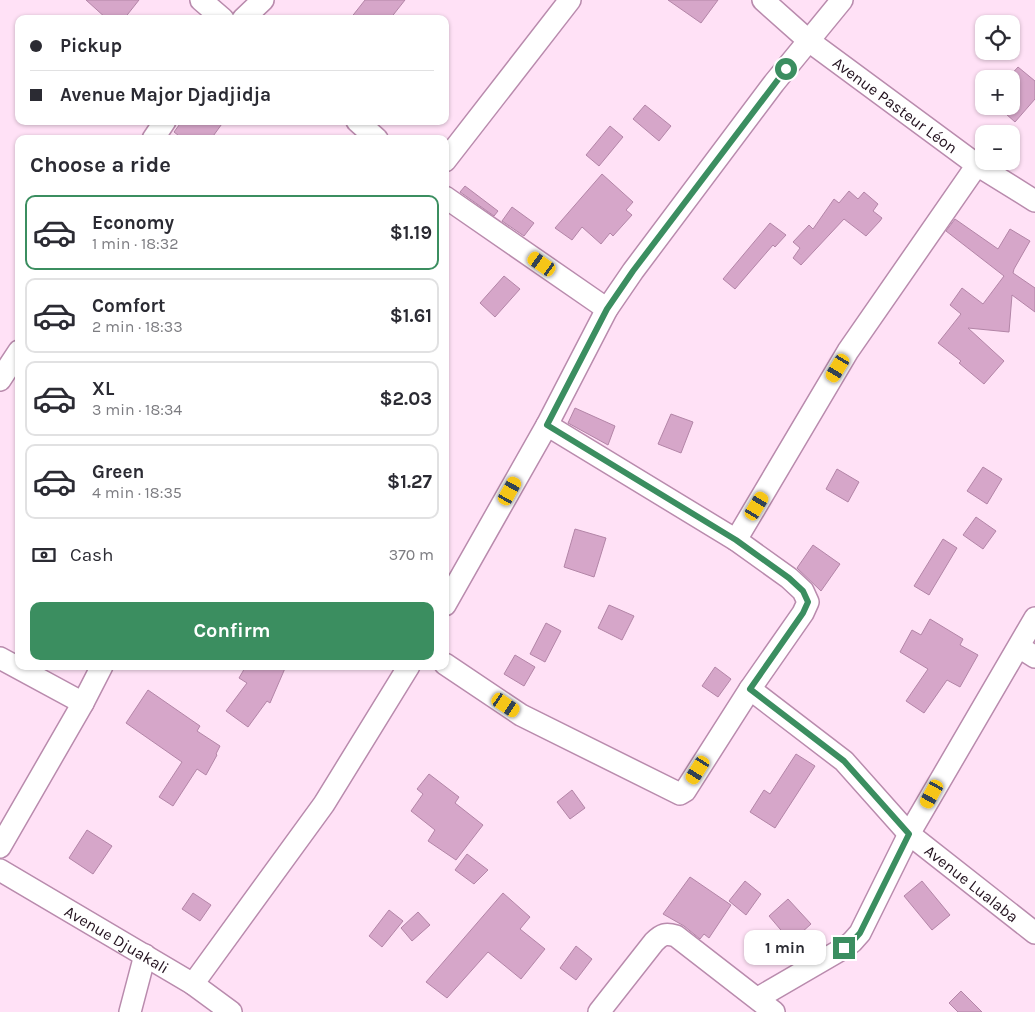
<!DOCTYPE html>
<meta charset="utf-8">
<style>
:root{--surface:#fff;--page:#f2f2f3;--text:#2b2b33;--muted:#7c7c81;--line:#e1e1e2;--accent:#3b8e60}
body{margin:0;font-family:Karla,sans-serif;background:var(--page);color:var(--text);height:100vh;display:flex;flex-direction:column;font-size:19px;white-space:nowrap}
*{box-sizing:border-box;margin:0}
p{font-size:16px;color:var(--muted)}
.icon{flex:none;width:28px;height:28px;fill:none;stroke:currentColor;stroke-width:2;stroke-linecap:round;stroke-linejoin:round}
.map{position:relative;flex:1;overflow:hidden}
.side{position:absolute;left:15px;top:135px;width:434px;height:535px;display:flex;flex-direction:column;background:var(--surface);border-radius:10px;box-shadow:0 1px 4px #0004}
.side>*{flex:none}
.banner{position:absolute;left:15px;top:15px;width:434px;height:110px;border-radius:10px;box-shadow:0 1px 4px #0004;display:grid;align-content:center;height:110px;padding:0 15px;background:var(--surface)}
.controls{position:absolute;left:975px;top:15px;display:grid;gap:10px}
.controls a{display:grid;place-items:center;width:45px;height:45px;border-radius:10px;background:var(--surface);box-shadow:0 1px 4px #0004;font-size:25px}
.end{position:absolute;width:22px;height:22px;margin:-11px;border:6px solid #3b8e60;background:#fff;box-shadow:0 0 0 2px #fff}
.from{border-radius:50%}
.bubble{position:absolute;height:35px;border-radius:10px;background:var(--surface);box-shadow:0 1px 4px #0004;font-size:16px;font-weight:700;line-height:35px;text-align:center}
.car{position:absolute;width:15px;height:30px;margin:-15px -8px;border-radius:6px;box-shadow:0 0 4px 1px #0007;background:linear-gradient(#f5c518 24%,#345 0 40%,#f5c518 0 76%,#345 0 86%,#f5c518 0)}
.banner b{display:flex;align-items:center;gap:18px;height:48px;font-size:19px}
.banner b+b{border-top:1px solid var(--line)}
.banner i{width:12px;height:12px;background:var(--text)}
ul{padding:0;list-style:none}
li{display:flex;align-items:center;gap:15px;height:75px;margin:0 10px 8px;padding:0 5px;border:2px solid var(--line);border-radius:10px}
li div{flex:1}
li b{display:block;font-size:19px}
li em{font-style:normal;font-weight:700}
li.current{border-color:var(--accent)}
li>.icon{width:45px;height:45px;stroke-width:1.5}
h2{padding:0 15px;font-size:22px;line-height:60px}
.pay{display:flex;align-items:center;gap:12px;height:55px;padding:0 15px;font-size:19px}
.pay p{margin-inline-start:auto}
.primary-button{display:flex;gap:10px;margin-top:auto;padding:10px 15px}
.primary-button a{flex:1;height:58px;border-radius:10px;background:var(--accent);color:#fff;font-size:20px;font-weight:700;line-height:58px;text-align:center}
.map>svg:first-child{display:block}
.building{fill:#d6a6c9;stroke:#b385a7}
.lines{fill:none;stroke-linecap:round;stroke-linejoin:round}
.minor-casing{stroke:#b98bad;stroke-width:24}
.minor{stroke:#fff;stroke-width:21}
.route{stroke:#3b8e60;stroke-width:6}
.labels{text-anchor:middle;dominant-baseline:central;stroke-width:4;stroke-linejoin:round;paint-order:stroke}
.street-label{font-size:16px;fill:#22111e;stroke:#ffe1f6}
</style>
<div class="map">
<svg width="1035" height="1012" viewBox="0 0 1035 1012">
<rect width="100%" height="100%" fill="#ffe1f6"/>
<path class="building" d="M86 0H139L124 19H107Z
M365 0H405L390 19H350Z
M668 0H718L701 23Z
M1018 67 1035 81V99L1015 122 997 106H1011V79H1007Z
M645 105 671 126 659 141 633 119Z
M182 121H224L211 139H183L174 132Z
M610 126 623 137 599 166 586 155Z
M602 174 633 202 626 210 632 215 613 236 610 233 601 244 582 227 572 240 555 228Z
M465 186 498 211 494 216 460 192Z
M849 191 858 199 864 192 878 204 873 211 882 218 880 221 866 236 844 219 801 265 793 258 800 248 793 242 809 225 813 229 834 199 839 203Z
M512 207 534 223 524 236 502 221Z
M955 219 998 249 1010 229 1030 241 1014 269 1013 273 1035 288V312L1012 295 1009 332 968 328 1004 361 984 384 959 363 961 361 938 343 961 314 950 305 962 288 983 304 1004 276 946 231Z
M770 223 786 235 775 247 773 245 735 289 723 279Z
M504 276 520 289 495 317 480 303Z
M575 408 615 426 608 445 568 423Z
M671 414 693 422 681 453 658 444Z
M983 467 1002 479 987 504 967 491Z
M837 469 859 482 848 502 826 489Z
M976 517 996 531 983 549 963 535Z
M575 529 606 538 594 577 564 567Z
M943 539 957 548 929 595 914 586Z
M813 545 840 564 821 591 797 568Z
M609 605 634 616 622 640 598 628Z
M930 619 963 639 960 645 978 655 960 687 947 680 924 713 906 701 928 669 900 652 912 630 921 635Z
M546 623 561 631 545 662 530 654Z
M515 655 535 667 524 686 504 674Z
M246 666H286L270 703 267 701 248 727 226 711 247 683 239 678Z
M715 667 731 679 718 697 702 686Z
M148 690 200 726 197 731 220 746 216 754 217 755 206 775 197 769 173 806 159 797 182 762 126 723Z
M796 754 815 766 775 828 750 812 764 790 770 794Z
M429 774 459 797 455 803 483 825 456 860 428 841 435 830 411 811 423 794 417 789Z
M572 790 585 808 570 819 557 802Z
M87 830 112 846 93 874 69 858Z
M467 854 488 870 474 884 455 870Z
M690 877 731 905 709 938 704 934 700 939 684 926 663 914Z
M745 881 761 894 746 915 729 901Z
M922 881 950 915 932 930 904 896Z
M193 893 211 905 200 921 182 909Z
M503 893 530 917 520 929 545 949 521 979 488 952 447 998 426 982Z
M788 899 811 924 791 942 769 916Z
M389 910 403 921 382 947 369 936Z
M418 912 430 925 412 941 401 928Z
M576 946 592 959 576 980 560 968Z
M961 991 982 1012H958L949 1003Z"/>
<g class="lines">
<g class="minor-casing">
<g id="minor">
<path d="M201 0 223 19"/>
<path id="s1" d="M763 0 809 41 977 165 1035 201"/>
<path d="M243 19 263 0"/>
<path d="M357 121 377 139"/>
<path d="M153 139 165 121"/>
<path d="M445 161 570 0"/>
<path d="M445 197 607 309"/>
<path d="M0 380 19 351"/>
<path d="M736 540 848 351 977 165"/>
<path d="M445 605 547 425 607 309 633 271 774 83 842 0"/>
<path d="M1019 647 1035 657"/>
<path d="M0 658 83 703"/>
<path d="M445 664 521 715 680 794 685 791 750 689 803 613 808 602 803 591 789 578 736 540 547 425"/>
<path id="s2" d="M750 689 844 761 909 834 1035 933"/>
<path d="M0 847 83 703 102 666"/>
<path id="s3" d="M0 870 193 984 231 1012"/>
<path d="M193 984 324 804 409 666"/>
<path d="M758 998 844 948 852 942 860 933 909 834 1035 618"/>
<path d="M130 1012 145 955"/>
<path d="M599 1012 654 942C662 934 666 933 676 936L774 1012"/>
</g>
</g>
<use href="#minor" class="minor"/>
</g>
<g class="lines">
<path class="route" d="M786 69 633 271 607 309 547 425 736 540 789 578 803 591 808 602 803 613 750 689 844 761 909 834 860 933 852 942 844 948"/>
</g>
<g class="labels">
<g class="street-label">
<text stroke="none"><textPath href="#s1" startOffset="169">Avenue Pasteur Léon</textPath></text>
<text stroke="none"><textPath href="#s2" startOffset="296">Avenue Lualaba</textPath></text>
<text stroke="none"><textPath href="#s3" startOffset="136">Avenue Djuakali</textPath></text>
</g>
</g>
</svg>
<div class="controls">
<a><svg class="icon" aria-label="locate" viewBox="0 0 24 24"><circle cx="12" cy="12" r="6"/><path d="M12 2v4M12 18v4M2 12h4M18 12h4"/></svg></a>
<a>+</a>
<a>−</a>
</div>
<i class="end from" style="left:786px;top:69px"></i>
<i class="end" style="left:844px;top:948px"></i>
<div class="bubble" style="left:744px;top:930px;width:82px">1 min</div>
<i class="car" style="left:542px;top:264px;rotate:305deg"></i>
<i class="car" style="left:838px;top:368px;rotate:211deg"></i>
<i class="car" style="left:510px;top:491px;rotate:29deg"></i>
<i class="car" style="left:757px;top:506px;rotate:31deg"></i>
<i class="car" style="left:506px;top:705px;rotate:124deg"></i>
<i class="car" style="left:698px;top:770px;rotate:212deg"></i>
<i class="car" style="left:932px;top:794px;rotate:209deg"></i>
<div class="banner">
<b><i class="from"></i>Pickup</b>
<b><i></i>Avenue Major Djadjidja</b>
</div>
<section class="side">
<h2>Choose a ride</h2>
<ul>
<li class="current"><svg class="icon" aria-label="car" viewBox="0 0 24 24"><path d="M5 17H2v-5l4-1 3-4h7l3 4 3 1v5h-3M9 17h6M6 11h13"/><circle cx="7" cy="17" r="2"/><circle cx="17" cy="17" r="2"/></svg><div><b>Economy</b><p>1 min · 18:32</p></div><em>$1.19</em></li>
<li><svg class="icon" aria-label="car" viewBox="0 0 24 24"><path d="M5 17H2v-5l4-1 3-4h7l3 4 3 1v5h-3M9 17h6M6 11h13"/><circle cx="7" cy="17" r="2"/><circle cx="17" cy="17" r="2"/></svg><div><b>Comfort</b><p>2 min · 18:33</p></div><em>$1.61</em></li>
<li><svg class="icon" aria-label="car" viewBox="0 0 24 24"><path d="M5 17H2v-5l4-1 3-4h7l3 4 3 1v5h-3M9 17h6M6 11h13"/><circle cx="7" cy="17" r="2"/><circle cx="17" cy="17" r="2"/></svg><div><b>XL</b><p>3 min · 18:34</p></div><em>$2.03</em></li>
<li><svg class="icon" aria-label="car" viewBox="0 0 24 24"><path d="M5 17H2v-5l4-1 3-4h7l3 4 3 1v5h-3M9 17h6M6 11h13"/><circle cx="7" cy="17" r="2"/><circle cx="17" cy="17" r="2"/></svg><div><b>Green</b><p>4 min · 18:35</p></div><em>$1.27</em></li>
</ul>
<div class="pay"><svg class="icon" aria-label="cash" viewBox="0 0 24 24"><path d="M3 7h18v10H3z"/><circle cx="12" cy="12" r="2"/></svg>Cash<p>370 m</p></div>
<div class="primary-button"><a>Confirm</a></div>
</section>
</div>
